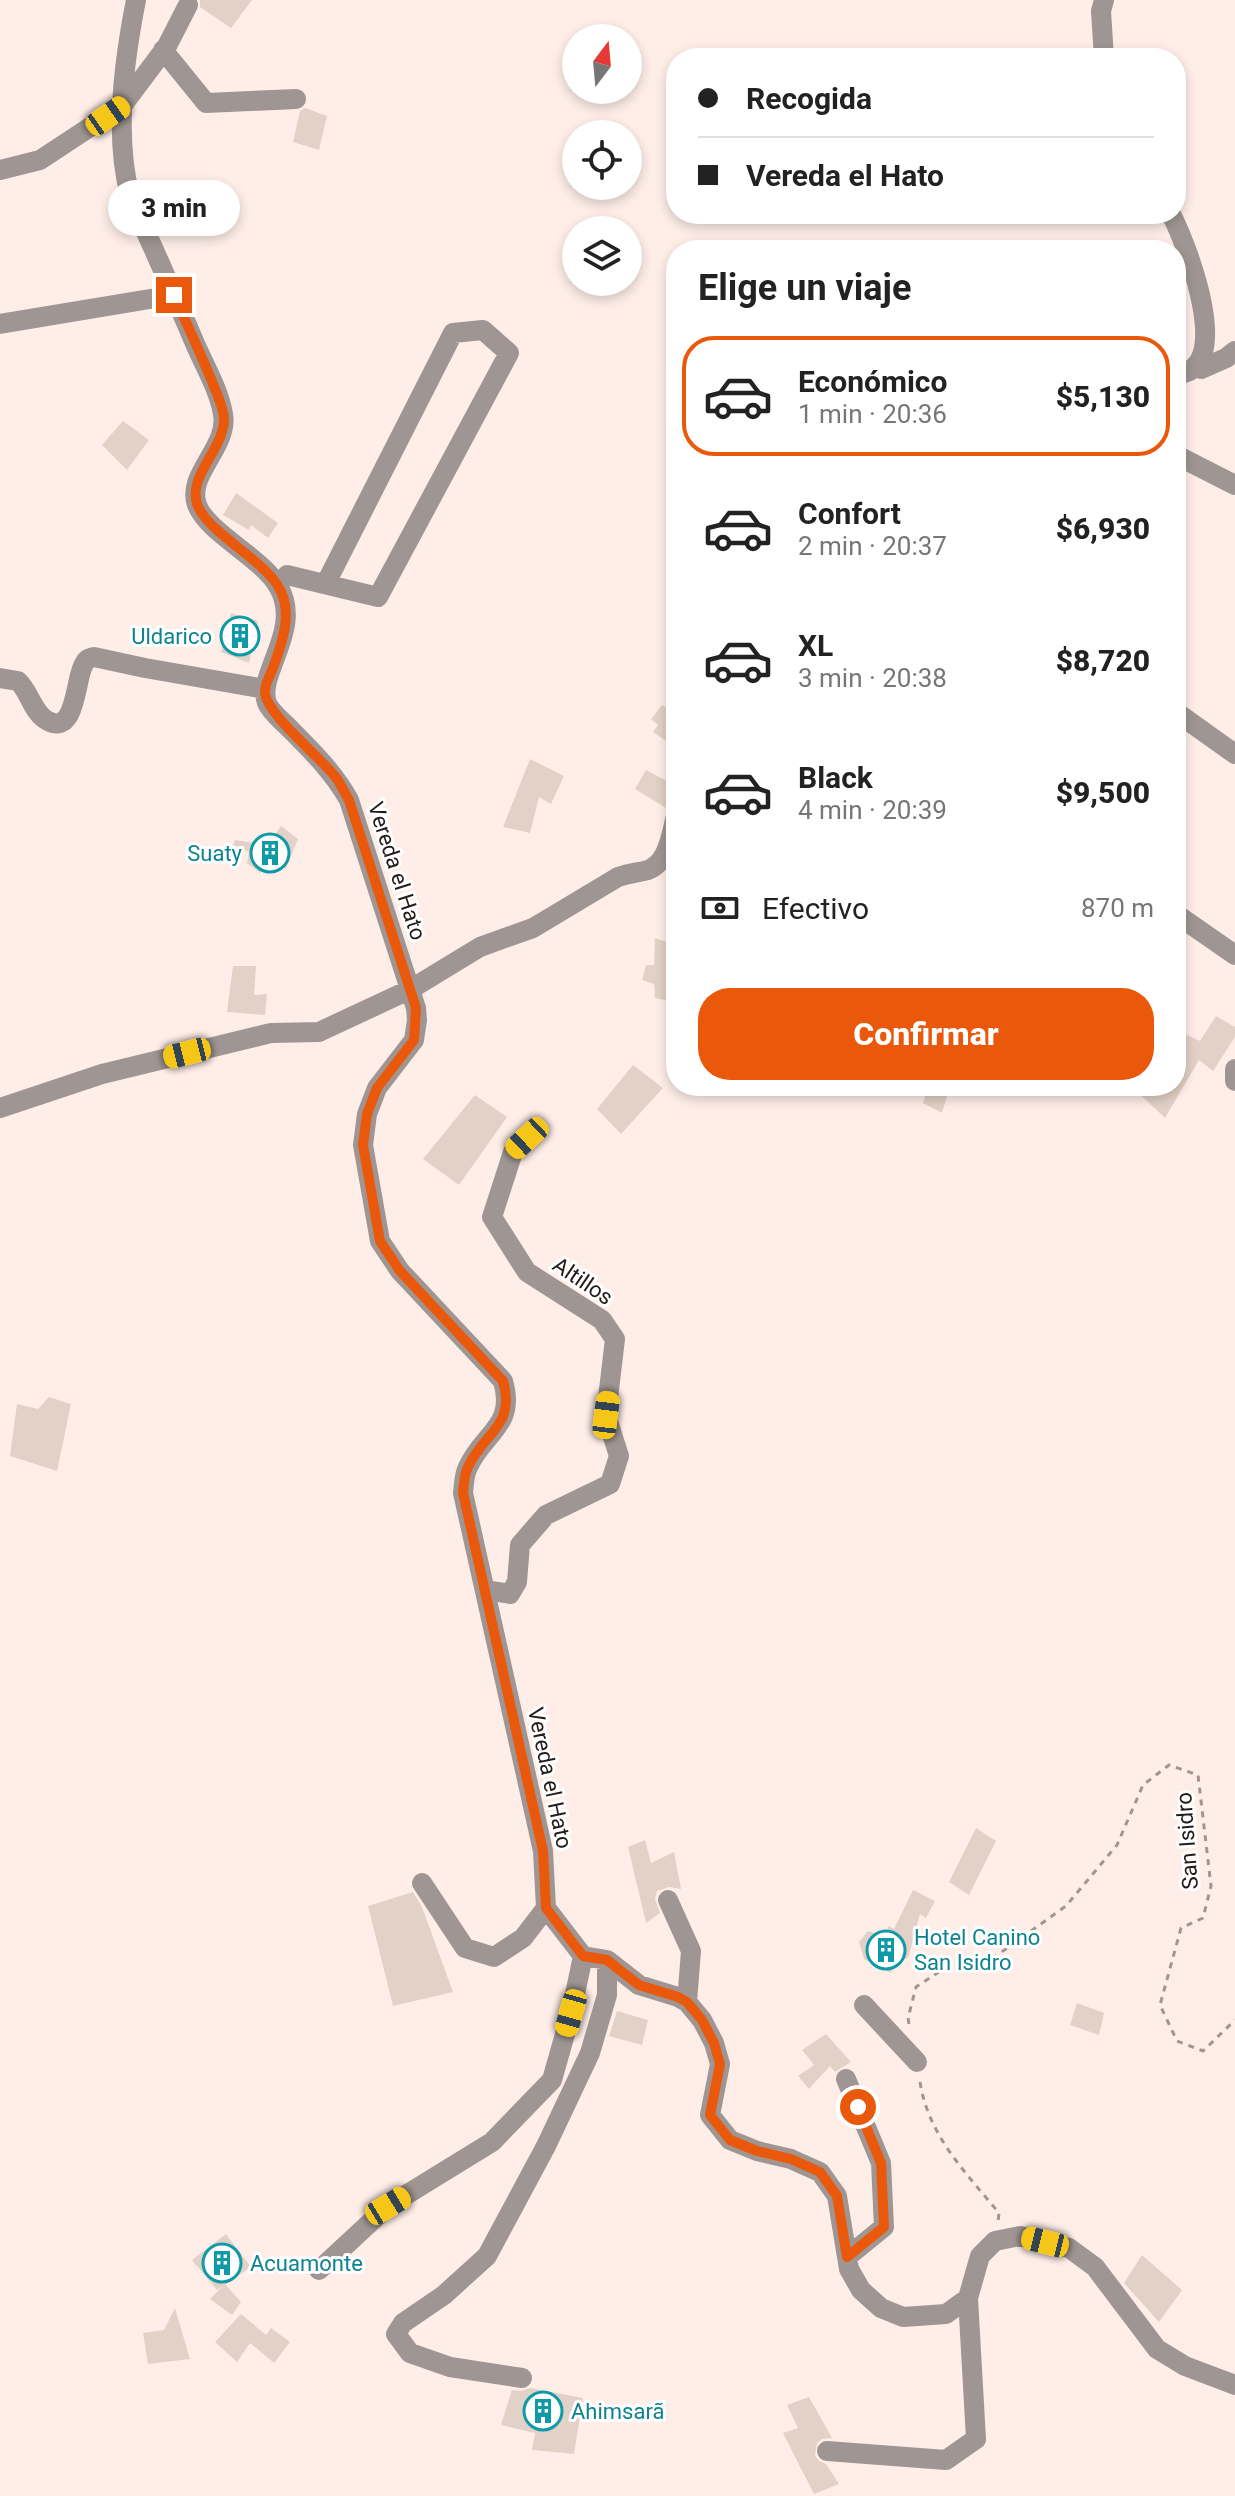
<!DOCTYPE html>
<html lang="es">
<meta charset="utf-8">
<style>
:root{--surface:#fff;--page:#f6f6f6;--text:#222;--muted:#767676;--line:#e0e0e0;--accent:#ea580c}
body{margin:0;font-family:Roboto,sans-serif;background:var(--page);color:var(--text);height:100vh;display:flex;flex-direction:column;font-size:30px;white-space:nowrap}
*{box-sizing:border-box;margin:0}
p{font-size:26px;color:var(--muted)}
.icon{flex:none;width:44px;height:44px;fill:none;stroke:currentColor;stroke-width:2;stroke-linecap:round;stroke-linejoin:round}
.map{position:relative;flex:1;overflow:hidden}
.sheet{position:absolute;left:666px;top:240px;width:520px;height:856px;display:flex;flex-direction:column;background:var(--surface);border-radius:32px;box-shadow:0 4px 12px #0003}
.sheet>*{flex:none}
.banner{position:absolute;left:666px;top:48px;width:520px;height:176px;border-radius:32px;box-shadow:0 4px 12px #0003;display:grid;align-content:center;height:176px;padding:0 32px;background:var(--surface)}
.needle{width:52px;rotate:16deg}
.tools{position:absolute;left:562px;top:24px;display:grid;gap:16px}
.tools a{display:grid;place-items:center;width:80px;height:80px;border-radius:50%;background:var(--surface);box-shadow:0 4px 12px #0003;font-size:40px}
.end{position:absolute;width:36px;height:36px;margin:-18px;border:10px solid #ea580c;background:#fff;box-shadow:0 0 0 4px #fff}
.from{border-radius:50%}
.bubble{position:absolute;height:56px;border-radius:28px;background:var(--surface);box-shadow:0 4px 12px #0003;font-size:26px;font-weight:800;line-height:56px;text-align:center}
.car{position:absolute;width:24px;height:48px;margin:-24px -12px;border-radius:10px;box-shadow:0 0 6px 2px #0007;background:linear-gradient(#f5c518 24%,#345 0 40%,#f5c518 0 76%,#345 0 86%,#f5c518 0)}
.banner b{display:flex;align-items:center;gap:28px;height:76px;font-size:30px}
.banner b+b{border-top:2px solid var(--line)}
.banner i{width:20px;height:20px;background:var(--text)}
ul{padding:0;list-style:none}
li{display:flex;align-items:center;gap:24px;height:120px;margin:0 16px 12px;padding:0 16px;border:4px solid transparent;border-radius:32px}
li div{flex:1}
li b{display:block;font-size:30px}
li em{font-style:normal;font-weight:800}
li.active{border-color:var(--accent)}
li>.icon{width:72px;height:72px;stroke-width:1.5}
h2{padding:0 32px;font-size:36px;line-height:96px}
.pay{display:flex;align-items:center;gap:20px;height:88px;padding:0 32px;font-size:30px}
.pay p{margin-inline-start:auto}
.action{display:flex;gap:16px;margin-top:auto;padding:16px 32px}
.action a{flex:1;height:92px;border-radius:32px;background:var(--accent);color:#fff;font-size:32px;font-weight:800;line-height:92px;text-align:center}
.map>svg:first-child{display:block}
.building{fill:#e2d1c6}
.lines{fill:none;stroke-linecap:round;stroke-linejoin:round}
.path{stroke:#a29591;stroke-width:3;stroke-dasharray:6 6;stroke-linecap:butt}
.minor{stroke:#9f9693;stroke-width:20}
.route{stroke:#ea580c;stroke-width:10}
.labels{text-anchor:middle;dominant-baseline:central;stroke-width:6;stroke-linejoin:round;paint-order:stroke}
.culture-label{font-size:22px;fill:#0d838f;stroke:#fff;text-anchor:start}
.street-label{font-size:22px;fill:#221b19;stroke:#fff}
</style>
<div class="map">
<svg width="1235" height="2496" viewBox="0 0 1235 2496">
<rect width="100%" height="100%" fill="#ffeee8"/>
<path class="building" d="M200 0H252L231 28 200 7Z
M305 108 327 116 319 150 293 142 300 111Z
M123 421 149 440 127 470 102 445Z
M236 493 278 523 268 538 251 525 249 530 223 515Z
M231 613 258 621 249 663 221 652Z
M662 705 676 714V748L653 732 658 725 651 719Z
M530 759 564 776 551 804 539 797 530 833 503 827Z
M646 770 676 786 666 808 635 789Z
M281 826 298 839 286 868 269 861 260 873 247 863 249 852 233 845 235 840 268 845Z
M655 938 676 945V972L671 1001 655 998 654 984 642 980 646 965H654Z
M233 966H256L254 995 267 994 265 1015 227 1012Z
M1216 1016 1235 1027V1037L1213 1071 1199 1060 1165 1118 1131 1086H1176V1030L1200 1041Z
M633 1065 663 1088 621 1134 597 1109Z
M928 1086H950L942 1113 923 1103Z
M475 1095 507 1117 459 1185 423 1159Z
M49 1397 71 1404 57 1471 10 1456 17 1404 38 1409Z
M976 1828 996 1841 969 1895 949 1882Z
M645 1840 651 1863 674 1852 681 1889 669 1887 657 1891 655 1899 660 1913 646 1923 628 1847Z
M913 1890 935 1901 926 1918 920 1914 908 1958 895 1960 891 1973 864 1959 859 1942 868 1931 887 1938 888 1926 894 1929Z
M413 1892 422 1907 453 1992 393 2006 368 1906Z
M1077 2003 1104 2013 1099 2035 1070 2025Z
M617 2011 648 2020 642 2045 609 2036Z
M826 2034 851 2062 835 2072 830 2066 809 2089 798 2076 814 2065 802 2050Z
M226 2234 251 2267 217 2290 192 2260Z
M1142 2255 1182 2290 1159 2322 1124 2283Z
M225 2284 241 2302 232 2315 210 2299Z
M175 2308 190 2359 148 2364 143 2333 164 2330Z
M241 2314 266 2335 271 2328 290 2342 274 2363 250 2343 237 2362 215 2342Z
M530 2388 583 2398 574 2454 532 2450 535 2433 501 2425 512 2390 521 2391Z
M809 2397 832 2438 822 2439 817 2443 815 2456 819 2461 826 2464 839 2484 814 2494 783 2433 798 2428 787 2405Z"/>
<g class="lines">
<path class="path" d="M909 2024 908 2018 916 1987 942 1970 996 1956 1066 1906 1117 1845 1143 1785 1169 1765 1198 1775 1211 1886 1203 1918 1181 1928 1160 2005 1177 2041 1203 2051 1235 2020
M920 2082C928 2135 966 2173 999 2213L998 2222"/>
<path class="minor" d="M136 0C124 61 114 135 130 196 152 246 175 296 196 346 206 368 219 391 223 414 229 447 186 474 197 505 207 532 262 558 278 586 304 629 256 674 267 703 271 713 284 722 291 730 313 752 334 773 349 800L416 1008 417 1020 414 1040 377 1088 367 1114 363 1145 380 1241 400 1271 503 1381C516 1426 484 1432 468 1467 464 1474 464 1485 463 1493L543 1851 546 1908 583 1956 607 1960 639 1985 678 1997 687 2002 702 2020 714 2043 720 2064 710 2115 730 2140 757 2151 791 2159 820 2172 837 2196 849 2269 861 2290 881 2308 903 2317 946 2314 968 2298 980 2256 995 2241 1020 2236 1069 2248 1095 2267 1157 2349 1185 2366 1235 2385
M1104 0 1101 11 1104 58
M163 50 206 103 296 99
M0 170 40 160 122 106 167 46 188 5
M1171 214C1189 249 1235 372 1176 374
M0 324 174 295
M1201 369 1226 358 1235 351
M1176 455 1235 485
M287 575 378 597 509 353 483 330 453 333 326 583
M0 678 18 681C30 692 33 714 48 721 77 736 75 677 84 664 87 658 88 659 94 657L145 668 265 689
M1176 712 1235 754
M1176 914 1235 955
M1235 1069V1081
M0 1108 102 1074 271 1033 319 1032 411 989 480 947 533 928 618 877C627 874 634 873 644 871 668 866 671 835 676 816
M486 1590 510 1594 517 1582 520 1545 546 1515 610 1484 619 1456 606 1415 615 1339 602 1320 527 1272 492 1217 513 1152 527 1138
M422 1883 465 1948 494 1957 523 1938 546 1908
M668 1900 691 1951 687 2002
M864 2005 917 2062
M846 2079 881 2163 884 2227 847 2257
M319 2270 388 2206 492 2142 552 2080 571 2013 583 1956
M522 2378 450 2367 410 2353 396 2334 403 2323 444 2295 487 2256 546 2146 590 2053 607 1995V1960
M827 2451 946 2460 976 2439 968 2298"/>
</g>
<g class="lines">
<path class="route" d="M174 295C187 325 201 354 213 384 217 395 224 408 224 419 224 449 188 475 197 504 206 531 261 558 278 586 294 611 282 643 273 668 270 675 265 684 265 691 264 713 322 758 337 779 341 785 345 793 349 800L416 1008 414 1040 377 1088 367 1114 363 1145 380 1241 400 1271 503 1381C516 1426 484 1432 468 1467 464 1474 464 1485 463 1493L543 1851 546 1908 583 1956 607 1960 639 1985 678 1997 687 2002 702 2020 714 2043 720 2064 710 2115 730 2140 757 2151 791 2159 820 2172 837 2196 847 2257 884 2227 881 2163 858 2107"/>
</g>
<defs>
<g id="building-ring" transform="scale(2)"><circle r="9.5" fill="#fff" stroke="#0f9aa8" stroke-width="1.5"/><path d="M-4-6H4V6H1V3H-1V6H-4ZM-2.5-4.3h1.7v1.8h-1.7ZM.8-4.3h1.7v1.8H.8ZM-2.5-1h1.7V.8h-1.7ZM.8-1h1.7V.8H.8Z" fill="#0f9aa8"/></g>
</defs>
<g fill-rule="evenodd">
<use href="#building-ring" x="240" y="636"/>
<use href="#building-ring" x="270" y="853"/>
<use href="#building-ring" x="886" y="1950"/>
<use href="#building-ring" x="222" y="2263"/>
<use href="#building-ring" x="543" y="2411"/>
</g>
<g class="labels">
<g class="culture-label">
<text x="212" y="636" text-anchor="end">Uldarico</text>
<text x="242" y="853" text-anchor="end">Suaty</text>
<text x="914" y="1937">Hotel Canino<tspan x="914" dy="25">San Isidro</tspan></text>
<text x="250" y="2263">Acuamonte</text>
<text x="571" y="2411">Ahimsarã</text>
</g>
<g class="street-label">
<text transform="translate(397 871) rotate(72)">Vereda el Hato</text>
<text transform="translate(583 1281) rotate(34)">Altillos</text>
<text transform="translate(550 1778) rotate(78)">Vereda el Hato</text>
<text transform="translate(1187 1841) rotate(-94)">San Isidro</text>
</g>
</g>
</svg>
<div class="tools">
<a><svg class="needle" viewBox="-14 -14 28 28"><path d="M0-13l5 13h-10z" fill="#e53935"/><path d="M0 13l5-13h-10z" fill="#767676"/></svg></a>
<a><svg class="icon" aria-label="locate" viewBox="0 0 24 24"><circle cx="12" cy="12" r="6"/><path d="M12 2v4M12 18v4M2 12h4M18 12h4"/></svg></a>
<a><svg class="icon" aria-label="layers" viewBox="0 0 24 24"><path d="M12 4l9 5-9 5-9-5zM3 14l9 5 9-5"/></svg></a>
</div>
<i class="end from" style="left:858px;top:2107px"></i>
<i class="end" style="left:174px;top:295px"></i>
<div class="bubble" style="left:108px;top:180px;width:132px">3 min</div>
<i class="car" style="left:108px;top:116px;rotate:55deg"></i>
<i class="car" style="left:187px;top:1053px;rotate:256deg"></i>
<i class="car" style="left:527px;top:1138px;rotate:227deg"></i>
<i class="car" style="left:606px;top:1415px;rotate:7deg"></i>
<i class="car" style="left:571px;top:2013px;rotate:196deg"></i>
<i class="car" style="left:388px;top:2206px;rotate:59deg"></i>
<i class="car" style="left:1045px;top:2242px;rotate:284deg"></i>
<div class="banner">
<b><i class="from"></i>Recogida</b>
<b><i></i>Vereda el Hato</b>
</div>
<section class="sheet">
<h2>Elige un viaje</h2>
<ul>
<li class="active"><svg class="icon" aria-label="car" viewBox="0 0 24 24"><path d="M5 17H2v-5l4-1 3-4h7l3 4 3 1v5h-3M9 17h6M6 11h13"/><circle cx="7" cy="17" r="2"/><circle cx="17" cy="17" r="2"/></svg><div><b>Económico</b><p>1 min · 20:36</p></div><em>$5,130</em></li>
<li><svg class="icon" aria-label="car" viewBox="0 0 24 24"><path d="M5 17H2v-5l4-1 3-4h7l3 4 3 1v5h-3M9 17h6M6 11h13"/><circle cx="7" cy="17" r="2"/><circle cx="17" cy="17" r="2"/></svg><div><b>Confort</b><p>2 min · 20:37</p></div><em>$6,930</em></li>
<li><svg class="icon" aria-label="car" viewBox="0 0 24 24"><path d="M5 17H2v-5l4-1 3-4h7l3 4 3 1v5h-3M9 17h6M6 11h13"/><circle cx="7" cy="17" r="2"/><circle cx="17" cy="17" r="2"/></svg><div><b>XL</b><p>3 min · 20:38</p></div><em>$8,720</em></li>
<li><svg class="icon" aria-label="car" viewBox="0 0 24 24"><path d="M5 17H2v-5l4-1 3-4h7l3 4 3 1v5h-3M9 17h6M6 11h13"/><circle cx="7" cy="17" r="2"/><circle cx="17" cy="17" r="2"/></svg><div><b>Black</b><p>4 min · 20:39</p></div><em>$9,500</em></li>
</ul>
<div class="pay"><svg class="icon" aria-label="cash" viewBox="0 0 24 24"><path d="M3 7h18v10H3z"/><circle cx="12" cy="12" r="2"/></svg>Efectivo<p>870 m</p></div>
<div class="action"><a>Confirmar</a></div>
</section>
</div>
